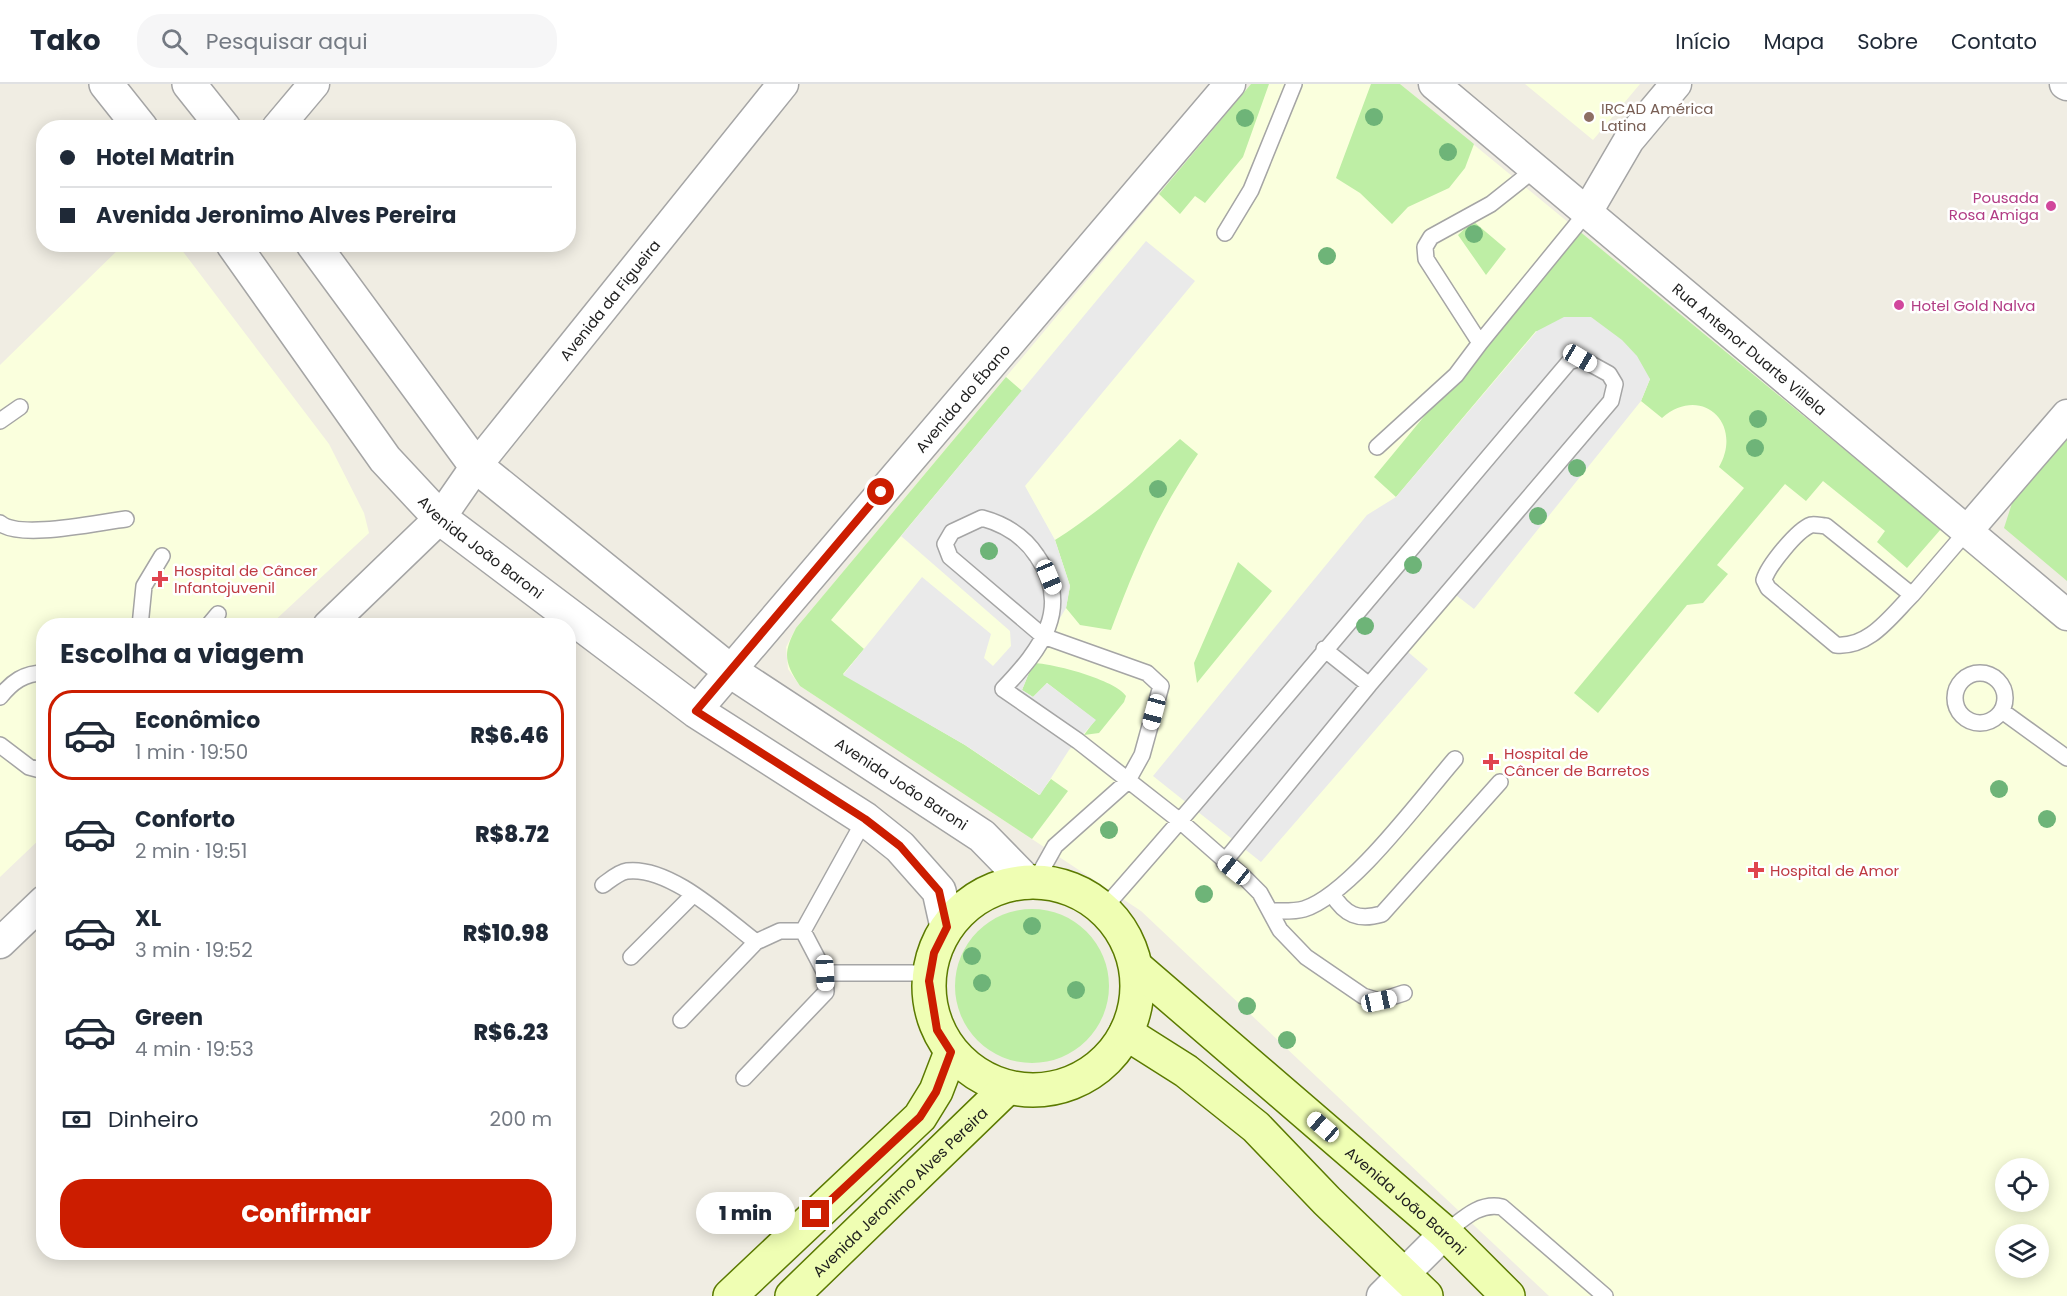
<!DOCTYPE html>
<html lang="pt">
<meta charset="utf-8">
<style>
:root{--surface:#fff;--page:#f6f6f7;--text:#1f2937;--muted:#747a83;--line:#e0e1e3;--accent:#cc1d00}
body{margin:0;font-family:Poppins,sans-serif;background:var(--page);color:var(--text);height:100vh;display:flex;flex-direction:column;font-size:22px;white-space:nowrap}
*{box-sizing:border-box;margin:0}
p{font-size:20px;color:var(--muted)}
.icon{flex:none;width:33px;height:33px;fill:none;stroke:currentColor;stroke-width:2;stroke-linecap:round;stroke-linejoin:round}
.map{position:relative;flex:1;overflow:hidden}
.side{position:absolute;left:36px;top:534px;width:540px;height:642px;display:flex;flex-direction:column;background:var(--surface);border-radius:24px;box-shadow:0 3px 15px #0003}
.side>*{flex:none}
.top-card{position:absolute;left:36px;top:36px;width:540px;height:132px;border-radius:24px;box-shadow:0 3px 15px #0003;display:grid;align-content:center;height:132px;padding:0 24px;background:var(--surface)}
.controls{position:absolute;left:1995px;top:1074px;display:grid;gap:12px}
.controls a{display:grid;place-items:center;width:54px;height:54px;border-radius:50%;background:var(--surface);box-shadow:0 3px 15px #0003;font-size:30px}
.end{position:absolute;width:27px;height:27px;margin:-14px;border:8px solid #cc1d00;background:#fff;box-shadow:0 0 0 3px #fff}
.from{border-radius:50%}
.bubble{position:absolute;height:42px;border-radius:21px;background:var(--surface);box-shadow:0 3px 15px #0003;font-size:20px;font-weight:800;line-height:42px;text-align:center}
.car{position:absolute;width:18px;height:36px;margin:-18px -9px;border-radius:8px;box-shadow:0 0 4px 2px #0007;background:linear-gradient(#fff 24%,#345 0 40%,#fff 0 76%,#345 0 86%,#fff 0)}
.top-card b{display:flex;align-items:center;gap:21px;height:57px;font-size:22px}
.top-card b+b{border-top:2px solid var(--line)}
.top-card i{width:15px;height:15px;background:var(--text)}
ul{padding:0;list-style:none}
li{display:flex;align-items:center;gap:18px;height:90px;margin:0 12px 9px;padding:0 12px;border:3px solid transparent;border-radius:24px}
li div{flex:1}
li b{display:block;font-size:22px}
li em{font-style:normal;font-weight:800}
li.on{border-color:var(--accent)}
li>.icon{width:54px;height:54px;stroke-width:1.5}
h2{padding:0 24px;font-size:27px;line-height:72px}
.pay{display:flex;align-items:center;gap:15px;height:66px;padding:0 24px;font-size:22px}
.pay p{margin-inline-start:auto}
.action{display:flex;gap:12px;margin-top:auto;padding:12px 24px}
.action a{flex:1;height:69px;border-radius:24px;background:var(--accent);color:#fff;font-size:24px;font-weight:800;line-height:69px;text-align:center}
header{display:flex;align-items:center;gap:36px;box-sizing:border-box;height:84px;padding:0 30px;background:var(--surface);border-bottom:2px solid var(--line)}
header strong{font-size:28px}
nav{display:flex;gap:33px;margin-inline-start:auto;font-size:21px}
.search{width:420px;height:54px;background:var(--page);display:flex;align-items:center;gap:15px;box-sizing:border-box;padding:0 21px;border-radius:24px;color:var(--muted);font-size:22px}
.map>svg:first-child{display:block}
.education{fill:#faffdd;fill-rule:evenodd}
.grass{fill:#beeea5}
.parking{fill:#eaeaea}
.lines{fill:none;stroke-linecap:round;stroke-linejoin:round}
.service-casing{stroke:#a5a5a5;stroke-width:18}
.minor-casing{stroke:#a5a5a5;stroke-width:33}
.tertiary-casing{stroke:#a5a5a5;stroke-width:36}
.secondary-casing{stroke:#5b7a00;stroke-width:36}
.service{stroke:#fff;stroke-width:15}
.minor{stroke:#fff;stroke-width:30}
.tertiary{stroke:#fff;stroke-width:33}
.secondary{stroke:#effeb3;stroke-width:33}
.tree{fill:#6eb478}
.route{stroke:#cc1d00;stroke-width:8}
.education-dot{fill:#8d6e63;stroke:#fff;stroke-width:2}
.hotel-dot{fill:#d1479c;stroke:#fff;stroke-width:2}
.health-dot{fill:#e0444e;stroke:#fff;stroke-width:2}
.labels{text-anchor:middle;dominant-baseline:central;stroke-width:5;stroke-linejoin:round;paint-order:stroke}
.education-label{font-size:15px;fill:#785e54;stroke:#fff;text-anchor:start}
.hotel-label{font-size:15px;fill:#b23c85;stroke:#fff;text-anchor:end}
.street-label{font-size:15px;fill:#1e1e1e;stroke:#fff}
.health-label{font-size:15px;fill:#be3a42;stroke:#fff;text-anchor:start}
</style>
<header>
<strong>Tako</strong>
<div class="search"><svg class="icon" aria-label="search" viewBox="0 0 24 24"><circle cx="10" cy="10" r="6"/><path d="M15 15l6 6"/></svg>Pesquisar aqui</div>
<nav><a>Início</a><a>Mapa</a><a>Sobre</a><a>Contato</a></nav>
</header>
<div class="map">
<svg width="2067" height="1212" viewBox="0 0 2067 1212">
<rect width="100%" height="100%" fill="#f0ede3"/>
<path class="education" d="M1251 0H1400L2067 548V1212H1549L1141 827 800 602 788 585 786 563 796 544ZM2006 1084H2038V1118H2006ZM2006 1150H2038V1184H2006Z
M1525 0H1640L1593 56Z
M123 161H178L329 360 364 429 369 449 270 541 44 542 43 752 0 793V281Z"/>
<path class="grass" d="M1251 0H1269L1243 73 1205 119 1195 112 1180 130 1159 110Z
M1371 0H1400L1474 60 1465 84 1449 104 1408 123 1392 140 1360 109 1336 94Z
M1473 137 1506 165 1486 191 1458 151Z
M1578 146 1941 445 1907 484 1877 458 1885 447 1823 397 1806 417 1785 400 1717 481 1728 490 1703 519 1687 521 1598 629 1574 609 1744 404 1719 383C1744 339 1701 300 1662 334L1641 317 1650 295 1536 247 1396 413 1374 393Z
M1006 293 1036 319 1009 322 831 536 864 565 843 590 965 661 1039 711 1051 695 1068 707 1032 755 800 602C784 578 783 569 796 544Z
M2067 354V497L2004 444 2014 413Z
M1180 355 1198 370C1158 429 1136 479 1111 546L1080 541 1066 524 1070 502 1055 456C1101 427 1141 391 1180 355Z
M1238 478 1272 507 1197 599 1194 579Z
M1033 579C1052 579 1116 596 1126 612L1124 618 1099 649 1084 651 1095 636 1047 599 1033 613 1022 606Z
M955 902a77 77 0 1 1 154 0a77 77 0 1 1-154 0Z"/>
<path class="parking" d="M1146 157 1195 197 1025 402 1055 456 1070 502 1066 524 1033 579 1022 606 1033 613 1047 599 1096 636 1069 666 1040 711 965 661 843 591 922 493 991 550 984 574 993 582 1011 562 1010 547 901 452Z
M1564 233H1591L1622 256 1637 272 1650 295 1641 317 1474 525 1448 505 1401 562 1428 585 1261 778 1153 692 1367 431 1396 413 1537 247Z"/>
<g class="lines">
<g class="service-casing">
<path id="service" d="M1535 85 1491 120 1431 153 1425 163 1426 175 1480 259 1587 128
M1225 149 1251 106 1294 0
M0 337 20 323
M1377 363 1456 291 1480 259
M0 439C20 456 99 438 126 435
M1912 511C1890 533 1869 564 1836 561L1768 504 1764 496C1768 482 1797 446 1811 441 1815 440 1822 442 1826 442L1912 511 1967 447
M140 542 144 502 162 472
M208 542 218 530
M1955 614a25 25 0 1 1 50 0a25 25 0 1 1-50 0Z
M0 613C12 598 24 589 44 589
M2002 627 2067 674
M0 661 29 683 44 687
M1224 778 1369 601
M1036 796 1055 762 1127 698 1142 671 1161 602 1147 589 1043 552 950 473 945 460 952 448 982 434C1004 440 1024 452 1037 472 1073 524 1041 565 1003 605L1078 657 1180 737 1245 794 1260 809 1280 846 1306 873 1363 912 1379 917 1404 909
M603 801C610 796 619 788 627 787 670 782 723 833 756 858
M1332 810C1345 831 1358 837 1382 830L1500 698
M1104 824C1262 645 1414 460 1569 278L1580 274 1609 290 1615 300 1611 317 1369 601 1324 565
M1271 827C1281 827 1294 828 1304 825 1351 810 1421 714 1455 675
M631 873 693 811
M825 889H930
M681 936 756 858 780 847H803
M744 994 826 908 825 889 803 847 865 735
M1445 1149C1463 1135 1479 1118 1502 1123L1605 1212"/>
</g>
<g class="minor-casing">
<g id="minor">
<path id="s1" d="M1434 0 2067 531"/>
<path d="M2065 0 2067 1"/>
<path d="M277 44 314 0"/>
<path d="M1587 128 1629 56 1676 0"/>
<path d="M1967 447 2067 331"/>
<path id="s2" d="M328 542 440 434 476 382 783 0"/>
<path id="s3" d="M696 627 1230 0"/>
<path d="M0 859 44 817"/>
<path d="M1382 1212 1445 1149"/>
</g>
</g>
<g class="tertiary-casing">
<g id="tertiary">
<path d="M106 0 141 44"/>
<path d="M189 0 224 44"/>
<path id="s4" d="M233 160 385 375 440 434 696 627 865 735 900 763 939 807 947 843"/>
<path id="s5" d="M313 160 476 382 729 586 982 752 1027 798"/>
</g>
</g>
<g class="secondary-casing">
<g id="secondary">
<circle cx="1033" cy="902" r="104"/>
<path id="s6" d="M1136 883 1445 1149 1508 1212"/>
<path d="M1126 949 1186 987 1256 1043 1327 1117 1426 1212"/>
<path d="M730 1212 920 1033 936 1007 951 968"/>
<path id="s7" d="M792 1212 1007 1004"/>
</g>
</g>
<use href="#service" class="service"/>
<use href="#minor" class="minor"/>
<use href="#tertiary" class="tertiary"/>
<use href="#secondary" class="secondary"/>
</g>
<g class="tree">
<circle cx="1374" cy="33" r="9"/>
<circle cx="1245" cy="34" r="9"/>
<circle cx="1448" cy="68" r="9"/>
<circle cx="1474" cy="150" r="9"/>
<circle cx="1327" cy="172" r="9"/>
<circle cx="1758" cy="335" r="9"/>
<circle cx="1755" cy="364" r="9"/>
<circle cx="1577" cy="384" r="9"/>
<circle cx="1158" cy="405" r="9"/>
<circle cx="1538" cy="432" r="9"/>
<circle cx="989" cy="467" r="9"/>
<circle cx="1413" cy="481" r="9"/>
<circle cx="1365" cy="542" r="9"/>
<circle cx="1999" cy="705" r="9"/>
<circle cx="2047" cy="735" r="9"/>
<circle cx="1109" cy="746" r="9"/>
<circle cx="1204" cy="810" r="9"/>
<circle cx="1032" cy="842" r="9"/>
<circle cx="972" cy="872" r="9"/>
<circle cx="982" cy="899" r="9"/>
<circle cx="1076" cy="906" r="9"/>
<circle cx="1247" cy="922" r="9"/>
<circle cx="1287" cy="956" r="9"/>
</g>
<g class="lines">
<path class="route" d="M816 1130 920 1033 936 1008 951 968 937 946 929 897 934 869 947 843 939 807 900 762 865 735 696 627 881 408"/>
</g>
<circle class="education-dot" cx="1589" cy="33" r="6"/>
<g class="hotel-dot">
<circle cx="2051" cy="122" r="6"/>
<circle cx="1899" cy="221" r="6"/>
</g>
<g class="health-dot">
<path d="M157 486h6v6h6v6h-6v6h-6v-6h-6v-6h6z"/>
<path d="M1488 669h6v6h6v6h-6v6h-6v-6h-6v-6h6z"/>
<path d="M1753 777h6v6h6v6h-6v6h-6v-6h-6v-6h6z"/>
</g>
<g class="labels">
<g class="education-label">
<text x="1601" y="24">IRCAD América<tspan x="1601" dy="17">Latina</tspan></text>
</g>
<g class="hotel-label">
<text x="2039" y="113">Pousada<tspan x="2039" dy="17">Rosa Amiga</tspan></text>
<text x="1911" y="221" text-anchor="start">Hotel Gold Nalva</text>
</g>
<g class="street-label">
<text stroke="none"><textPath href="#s2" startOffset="432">Avenida da Figueira</textPath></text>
<text stroke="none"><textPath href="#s1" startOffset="412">Rua Antenor Duarte Villela</textPath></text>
<text stroke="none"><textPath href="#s3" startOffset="411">Avenida do Ébano</textPath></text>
<text stroke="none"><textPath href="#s4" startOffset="394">Avenida João Baroni</textPath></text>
<text stroke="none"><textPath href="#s5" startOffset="807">Avenida João Baroni</textPath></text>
<text stroke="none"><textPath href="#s7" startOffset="150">Avenida Jeronimo Alves Pereira</textPath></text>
<text stroke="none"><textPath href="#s6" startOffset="357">Avenida João Baroni</textPath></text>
</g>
<g class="health-label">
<text x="174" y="486">Hospital de Câncer<tspan x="174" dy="17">Infantojuvenil</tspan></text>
<text x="1504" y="669">Hospital de<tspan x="1504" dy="17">Câncer de Barretos</tspan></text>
<text x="1770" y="786">Hospital de Amor</text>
</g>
</g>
</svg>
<div class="controls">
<a><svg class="icon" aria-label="locate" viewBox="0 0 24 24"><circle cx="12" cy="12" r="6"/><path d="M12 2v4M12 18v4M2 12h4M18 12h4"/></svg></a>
<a><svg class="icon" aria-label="layers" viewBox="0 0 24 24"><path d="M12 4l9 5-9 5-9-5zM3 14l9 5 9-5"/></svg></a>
</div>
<i class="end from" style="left:881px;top:408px"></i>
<i class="end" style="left:816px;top:1130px"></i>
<div class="bubble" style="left:696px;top:1108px;width:99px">1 min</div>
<i class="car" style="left:1580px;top:274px;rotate:120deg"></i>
<i class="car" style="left:1049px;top:493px;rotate:157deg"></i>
<i class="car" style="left:1154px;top:628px;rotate:195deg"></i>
<i class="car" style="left:1234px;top:786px;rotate:309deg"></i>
<i class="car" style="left:825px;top:889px;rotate:177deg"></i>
<i class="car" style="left:1379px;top:917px;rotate:78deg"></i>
<i class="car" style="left:1323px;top:1043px;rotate:311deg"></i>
<div class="top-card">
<b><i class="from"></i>Hotel Matrin</b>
<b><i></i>Avenida Jeronimo Alves Pereira</b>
</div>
<section class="side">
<h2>Escolha a viagem</h2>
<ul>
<li class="on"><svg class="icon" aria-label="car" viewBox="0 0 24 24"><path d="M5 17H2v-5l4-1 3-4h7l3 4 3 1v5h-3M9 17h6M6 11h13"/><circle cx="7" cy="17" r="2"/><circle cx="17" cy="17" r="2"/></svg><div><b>Econômico</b><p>1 min · 19:50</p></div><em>R$6.46</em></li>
<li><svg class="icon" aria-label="car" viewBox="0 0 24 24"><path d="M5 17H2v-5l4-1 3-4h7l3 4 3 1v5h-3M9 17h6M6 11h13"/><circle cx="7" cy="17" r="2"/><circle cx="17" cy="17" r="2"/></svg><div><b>Conforto</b><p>2 min · 19:51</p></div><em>R$8.72</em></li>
<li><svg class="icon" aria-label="car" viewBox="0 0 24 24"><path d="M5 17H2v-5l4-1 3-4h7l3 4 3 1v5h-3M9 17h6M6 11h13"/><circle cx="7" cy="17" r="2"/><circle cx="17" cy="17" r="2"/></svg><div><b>XL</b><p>3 min · 19:52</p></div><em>R$10.98</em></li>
<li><svg class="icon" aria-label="car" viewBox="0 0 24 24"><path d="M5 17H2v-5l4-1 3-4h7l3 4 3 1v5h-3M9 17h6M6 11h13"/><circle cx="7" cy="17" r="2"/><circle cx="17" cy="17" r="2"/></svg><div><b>Green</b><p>4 min · 19:53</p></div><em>R$6.23</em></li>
</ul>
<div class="pay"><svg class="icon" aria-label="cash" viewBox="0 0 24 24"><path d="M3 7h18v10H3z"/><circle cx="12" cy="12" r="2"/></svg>Dinheiro<p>200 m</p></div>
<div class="action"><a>Confirmar</a></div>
</section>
</div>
